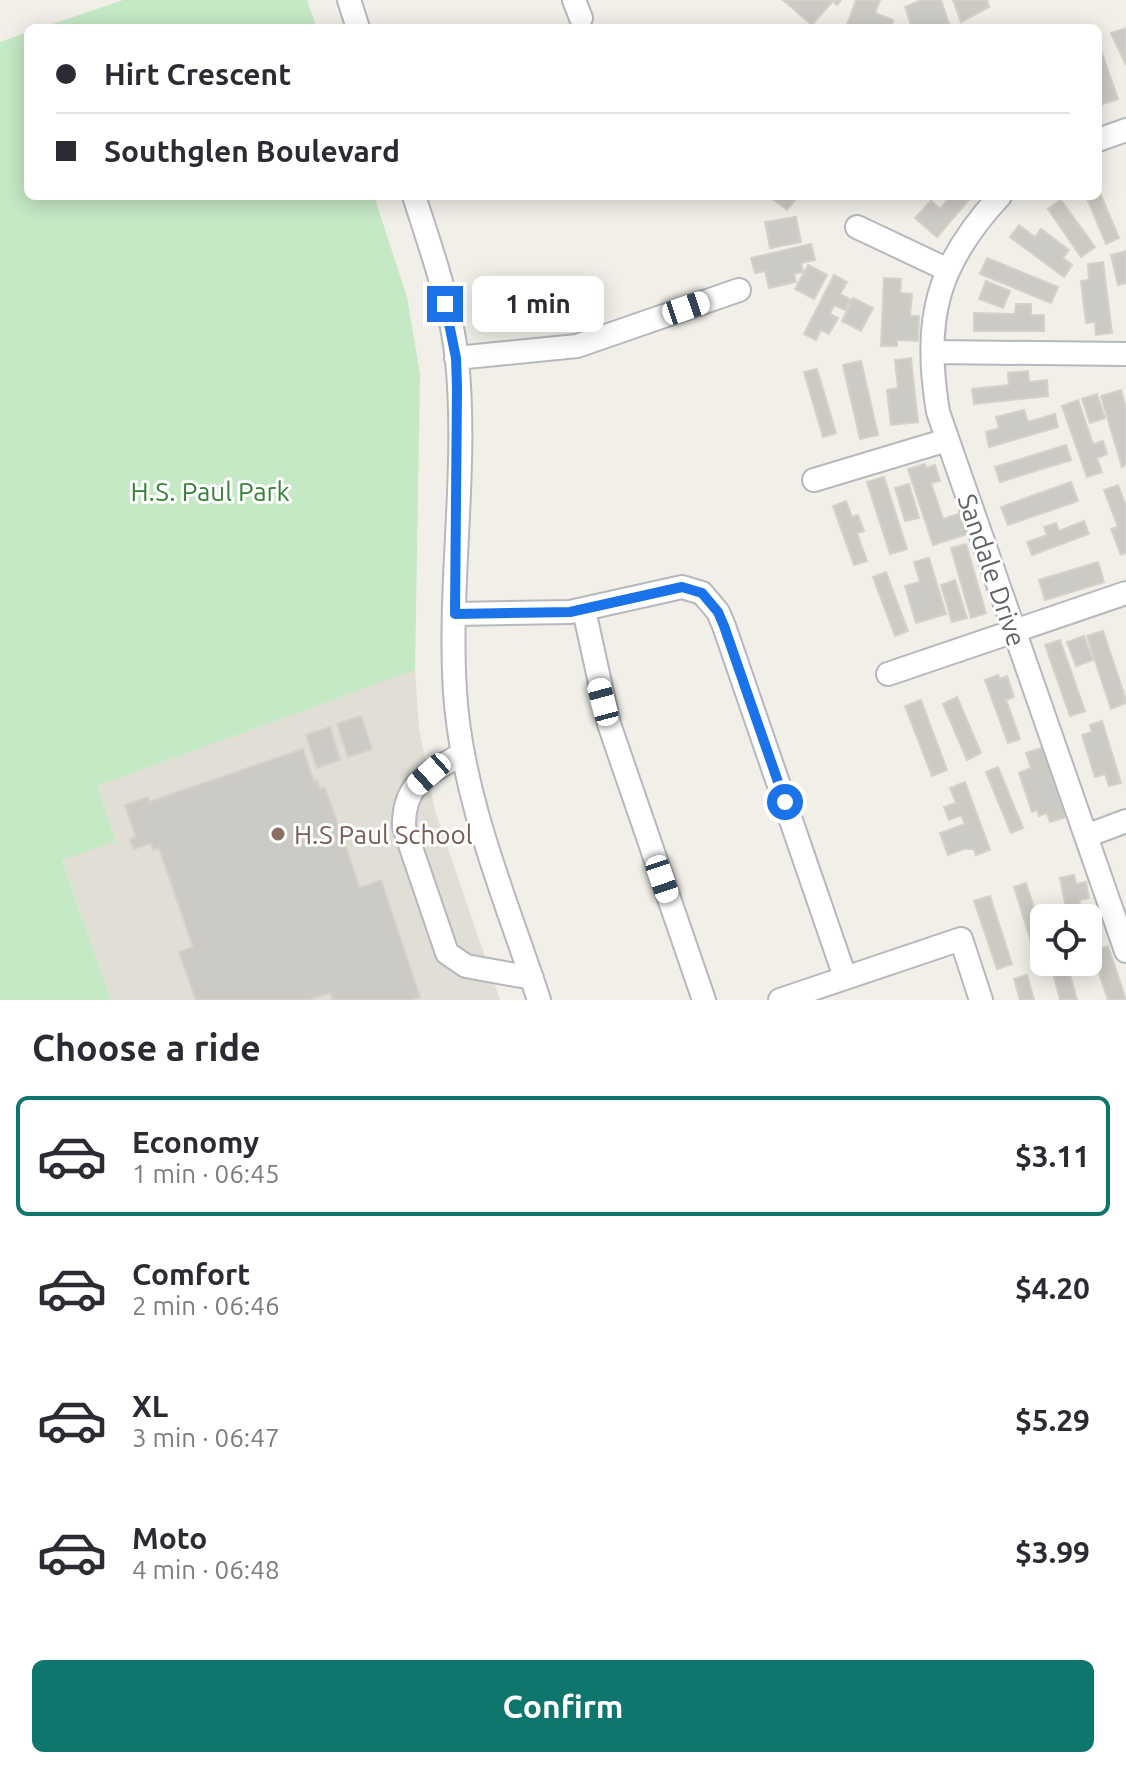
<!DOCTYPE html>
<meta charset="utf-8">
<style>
:root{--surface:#fff;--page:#f2f2f3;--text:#2b2b33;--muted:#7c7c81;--line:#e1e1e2;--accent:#0f766e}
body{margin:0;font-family:Ubuntu,sans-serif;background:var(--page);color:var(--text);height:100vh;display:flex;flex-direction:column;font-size:30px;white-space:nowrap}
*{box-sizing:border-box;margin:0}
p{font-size:26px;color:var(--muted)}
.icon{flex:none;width:44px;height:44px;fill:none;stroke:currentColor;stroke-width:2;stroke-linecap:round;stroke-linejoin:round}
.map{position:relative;height:1000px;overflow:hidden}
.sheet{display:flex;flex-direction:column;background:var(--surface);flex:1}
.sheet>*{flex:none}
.guide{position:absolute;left:24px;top:24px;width:1078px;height:176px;border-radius:12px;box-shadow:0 4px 20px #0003;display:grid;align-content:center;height:176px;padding:0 32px;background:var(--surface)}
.controls{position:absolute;left:1030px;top:904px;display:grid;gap:16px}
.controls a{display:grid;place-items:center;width:72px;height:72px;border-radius:12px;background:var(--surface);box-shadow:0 4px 20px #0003;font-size:40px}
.end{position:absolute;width:36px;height:36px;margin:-18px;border:10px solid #1a73e8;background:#fff;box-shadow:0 0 0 4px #fff}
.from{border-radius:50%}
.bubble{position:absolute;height:56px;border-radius:12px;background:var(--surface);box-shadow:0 4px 20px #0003;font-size:26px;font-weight:700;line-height:56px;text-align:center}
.car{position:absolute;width:24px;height:48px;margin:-24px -12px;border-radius:10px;box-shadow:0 0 6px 2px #0007;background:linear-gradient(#fff 24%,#345 0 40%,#fff 0 76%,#345 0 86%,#fff 0)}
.guide b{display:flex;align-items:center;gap:28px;height:76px;font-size:30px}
.guide b+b{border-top:2px solid var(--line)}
.guide i{width:20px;height:20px;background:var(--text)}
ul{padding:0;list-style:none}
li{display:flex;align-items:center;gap:24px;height:120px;margin:0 16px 12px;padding:0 16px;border:4px solid transparent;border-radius:12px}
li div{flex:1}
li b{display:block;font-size:30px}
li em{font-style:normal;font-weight:700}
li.current{border-color:var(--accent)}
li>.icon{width:72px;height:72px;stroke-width:1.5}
h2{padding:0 32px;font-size:36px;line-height:96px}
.button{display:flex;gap:16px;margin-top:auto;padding:16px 32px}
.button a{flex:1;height:92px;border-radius:12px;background:var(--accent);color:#fff;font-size:32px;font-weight:700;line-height:92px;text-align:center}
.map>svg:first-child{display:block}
.education{fill:#e1ded6}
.green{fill:#c5e8c5}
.building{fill:#cccac5;stroke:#d6d1c6;stroke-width:2}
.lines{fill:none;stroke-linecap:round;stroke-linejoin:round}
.minor-casing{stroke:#b5b8bc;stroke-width:26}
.minor{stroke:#fff;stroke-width:22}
.route{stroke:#1a73e8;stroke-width:10}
.education-dot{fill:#8d6e63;stroke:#fff;stroke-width:3}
.labels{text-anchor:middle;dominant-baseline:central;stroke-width:6;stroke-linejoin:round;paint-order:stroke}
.park-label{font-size:26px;fill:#348238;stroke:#fff}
.street-label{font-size:26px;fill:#5f6368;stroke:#fff}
.education-label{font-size:26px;fill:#785e54;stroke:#fff;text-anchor:start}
</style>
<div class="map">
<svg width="1126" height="1000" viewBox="0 0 1126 1000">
<rect width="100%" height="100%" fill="#f1efe8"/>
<path class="education" d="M415 670 419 728 435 811 500 1000H111L62 859 116 840 97 786Z"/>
<path class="green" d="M123 0H307L317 28H41Z
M28 32V196H374L407 297 420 374 415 670 97 786 116 841 62 860 111 1000H0V42Z"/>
<path class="building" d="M783 0H841L837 5 833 1 812 25Z
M856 0H880L875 13 893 20 891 28H846Z
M921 0H941L949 24 912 28 905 7Z
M953 0H987L989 7 961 22Z
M1126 28V65L1111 33Z
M1098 42 1118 99 1103 104 1098 90Z
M1098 188 1119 238 1106 244 1086 196H1098Z
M769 196H798L787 210Z
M951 196H972L937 237 915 218 931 201 940 209Z
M1061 200 1095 247 1081 257 1048 209Z
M796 217 801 242 770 248 765 222Z
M1019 225 1035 237 1041 229 1069 250 1063 258 1072 265 1064 277 1010 237Z
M811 244 815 260 801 263 803 272 794 274 796 282 769 288 765 271 755 273 751 258Z
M1126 251V283L1118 285 1111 255Z
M987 258 1058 287 1051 303 980 274Z
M1103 262 1112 333 1096 335 1095 322 1086 323 1081 281 1089 280 1088 264Z
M808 265 827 275 814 299 795 289Z
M834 275 847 282 840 294 851 300 845 310 834 305 830 314 838 318 829 334 821 330 816 340 804 334Z
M884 278 901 279 900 293 912 294 910 316H919L918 341 897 340V346H881Z
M986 281 1010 291 1003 308 979 299Z
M853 298 873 308 861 331 842 321Z
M1016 304H1031V315H1044V331H974V313L1015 314Z
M911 358 918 422 891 425 887 390 898 388 895 360Z
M861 361 878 435 860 439 843 365Z
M817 369 836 433 823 437 804 372Z
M1028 371 1029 382 1047 380 1048 396 974 404 972 389 1009 385 1008 373Z
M1121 390 1126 408V465L1122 467 1101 396Z
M1097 394 1105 418 1090 423 1082 399Z
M1078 400 1093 444 1103 441 1107 454 1097 458 1102 472 1087 477 1062 406Z
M1024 410 1028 422 1055 414 1058 427 989 447 986 432 999 428 996 417Z
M1066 445 1071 460 1000 482 995 467Z
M925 464 926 468 935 465 940 481 931 483 943 519 961 513 967 534 933 545 908 469Z
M884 477 907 549 890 554 867 482Z
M1071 482 1078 501 1008 525 1001 507Z
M909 484 919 518 905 521 895 488Z
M1118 485 1126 506V553L1121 555 1111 529 1118 527 1104 490Z
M846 501 852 517 858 515 864 531 857 533 867 561 854 565 833 506Z
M1084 521 1089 534 1032 555 1027 542 1047 535 1044 527 1056 523 1059 531Z
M966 544 986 613 971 618 951 548Z
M929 558 946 614 916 623 905 586 920 582 914 562Z
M1098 562 1104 582 1045 600 1039 580Z
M886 572 908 631 895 636 873 577Z
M955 580 967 618 952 622 941 585Z
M1103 631 1126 700V703L1111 709 1087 636Z
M1084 636 1093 660 1076 666 1067 642Z
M1060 640 1085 711 1070 716 1045 645Z
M998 675 1000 679 1007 676 1014 697 1006 700 1020 739 1008 743 985 680Z
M957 697 981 753 967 760 943 704Z
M921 700 947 770 932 776 905 706Z
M361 716 372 749 348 757 337 724Z
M1102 721 1121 783 1109 786 1105 774 1095 777 1082 735 1092 732 1090 725Z
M330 727 340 760 317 768 306 735Z
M1042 748 1066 817 1050 822 1047 813 1039 816 1037 810 1032 812 1019 773 1031 768 1026 753Z
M303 749 314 782 317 781 320 789 325 788 360 888 381 880 420 997 410 1000H333L330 993 308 1000H196L179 952 193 947 159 848 153 850 151 843 134 849 130 840 136 837 125 805 148 797 149 802Z
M998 767 1023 828 1011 833 986 772Z
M965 782 990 850 976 855 974 849H964L948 855 940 833 965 824 961 815 949 820 944 807 956 803 950 788Z
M1074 875 1076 884 1086 882 1089 898 1079 900 1083 918H1068L1060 878Z
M1026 883 1044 938V947L1034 951 1014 887Z
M990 896 1012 964 997 969 974 901Z
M1108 946 1126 1000H1108L1092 952Z
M1068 968 1077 1000H1060L1053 972Z
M1027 975 1034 1000H1020L1014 979Z"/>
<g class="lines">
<g class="minor-casing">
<path id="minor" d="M349 0 358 28
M574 0 581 18
M1098 140 1126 130
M414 196C431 249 451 304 457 360 468 470 448 582 455 692 462 799 506 899 539 1000
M1000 196C936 265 923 319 938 412L1126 951
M857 227 946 269
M933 352 1126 354
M456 358 577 346 739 290
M814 480 947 440
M584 610 609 724 704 1000
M455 614 570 612 682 587 702 593 718 612 724 626 845 977
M888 674 1126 593
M462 754C428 774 403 783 404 827L447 953 466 966 532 978
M1086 836 1126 821
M780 1000 961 939 981 1000"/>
</g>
<use href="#minor" class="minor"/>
</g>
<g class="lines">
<path class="route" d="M445 304 456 358 457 387 455 614 570 612 682 587 702 593 718 612 724 626 785 802"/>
</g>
<circle class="education-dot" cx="278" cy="834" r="8"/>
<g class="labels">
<g class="park-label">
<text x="210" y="491">H.S. Paul Park</text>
</g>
<g class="street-label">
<text transform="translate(992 570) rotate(71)">Sandale Drive</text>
</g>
<g class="education-label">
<text x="294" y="834">H.S Paul School</text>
</g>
</g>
</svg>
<div class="controls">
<a><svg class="icon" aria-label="locate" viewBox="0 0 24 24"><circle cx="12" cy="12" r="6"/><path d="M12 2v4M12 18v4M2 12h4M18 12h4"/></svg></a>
</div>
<i class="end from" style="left:785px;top:802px"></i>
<i class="end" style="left:445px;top:304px"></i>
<div class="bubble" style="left:472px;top:276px;width:132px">1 min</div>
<i class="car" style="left:686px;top:308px;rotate:71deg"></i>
<i class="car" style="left:603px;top:702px;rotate:345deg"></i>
<i class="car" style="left:429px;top:774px;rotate:228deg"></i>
<i class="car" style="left:662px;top:879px;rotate:161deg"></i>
<div class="guide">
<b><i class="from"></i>Hirt Crescent</b>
<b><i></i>Southglen Boulevard</b>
</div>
</div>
<section class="sheet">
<h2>Choose a ride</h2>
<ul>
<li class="current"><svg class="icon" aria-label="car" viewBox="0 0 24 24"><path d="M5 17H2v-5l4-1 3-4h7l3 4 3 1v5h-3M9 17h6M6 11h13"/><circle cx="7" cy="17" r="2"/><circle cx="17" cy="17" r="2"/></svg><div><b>Economy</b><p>1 min · 06:45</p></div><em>$3.11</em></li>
<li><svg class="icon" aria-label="car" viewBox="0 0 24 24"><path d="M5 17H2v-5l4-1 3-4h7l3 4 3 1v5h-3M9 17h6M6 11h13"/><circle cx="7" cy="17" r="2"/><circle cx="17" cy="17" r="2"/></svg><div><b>Comfort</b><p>2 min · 06:46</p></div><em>$4.20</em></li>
<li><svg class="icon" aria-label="car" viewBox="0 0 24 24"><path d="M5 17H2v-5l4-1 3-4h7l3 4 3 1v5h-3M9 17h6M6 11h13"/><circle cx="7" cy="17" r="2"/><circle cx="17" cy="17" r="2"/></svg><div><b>XL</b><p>3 min · 06:47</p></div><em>$5.29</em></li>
<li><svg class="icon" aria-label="car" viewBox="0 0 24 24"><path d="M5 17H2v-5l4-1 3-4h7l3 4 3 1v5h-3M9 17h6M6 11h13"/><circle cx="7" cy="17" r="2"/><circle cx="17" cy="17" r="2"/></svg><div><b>Moto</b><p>4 min · 06:48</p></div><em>$3.99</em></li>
</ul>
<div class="button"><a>Confirm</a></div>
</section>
